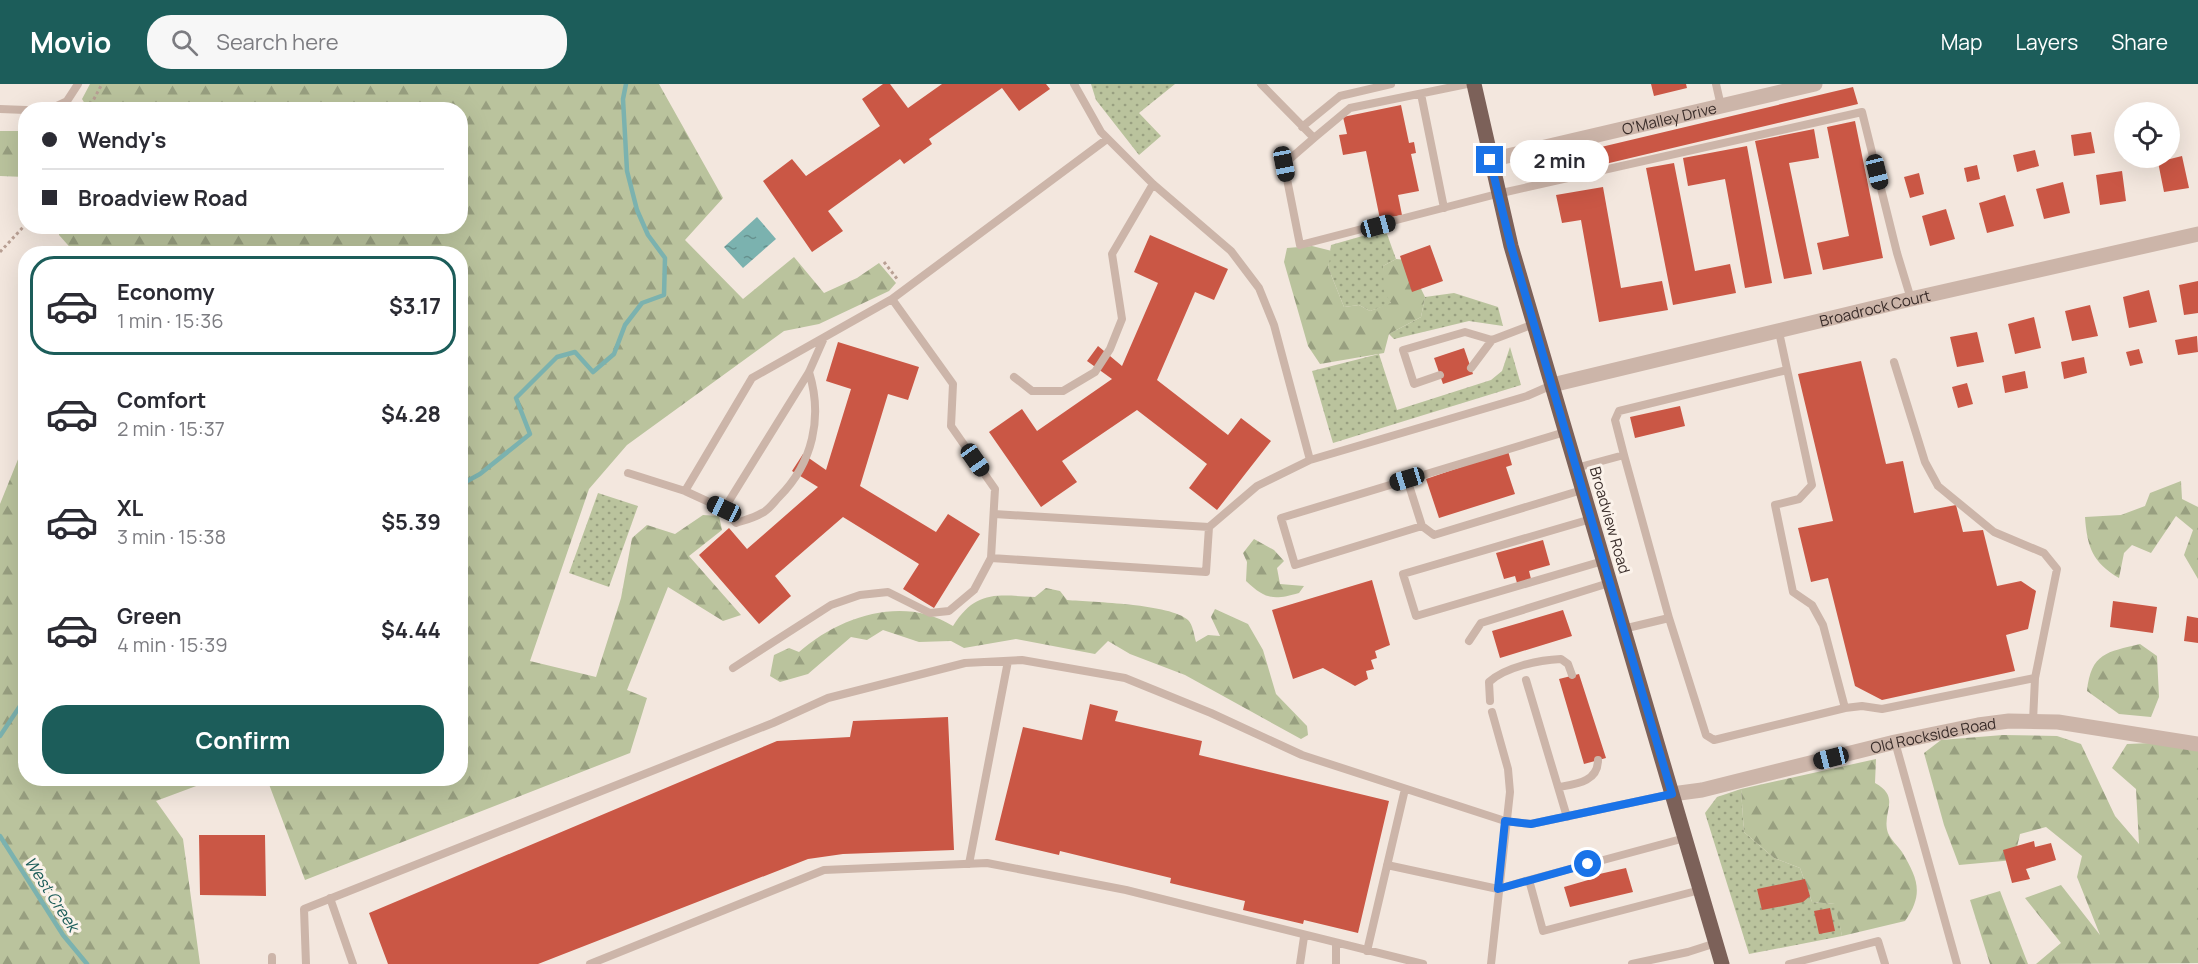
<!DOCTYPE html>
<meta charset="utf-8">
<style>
:root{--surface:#fff;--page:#f7f7f7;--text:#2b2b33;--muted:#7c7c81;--line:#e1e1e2;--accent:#1c5d5a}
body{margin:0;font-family:Manrope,sans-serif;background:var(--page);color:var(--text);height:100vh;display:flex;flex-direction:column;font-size:22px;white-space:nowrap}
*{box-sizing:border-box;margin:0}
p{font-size:20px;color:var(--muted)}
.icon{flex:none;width:33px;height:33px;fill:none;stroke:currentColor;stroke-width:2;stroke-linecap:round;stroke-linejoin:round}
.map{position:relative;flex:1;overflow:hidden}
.panel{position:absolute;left:18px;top:162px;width:450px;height:540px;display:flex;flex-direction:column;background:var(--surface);border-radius:24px;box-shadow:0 6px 24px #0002}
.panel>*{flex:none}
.top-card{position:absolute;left:18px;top:18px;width:450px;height:132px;border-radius:24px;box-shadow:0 6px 24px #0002;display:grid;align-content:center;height:132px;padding:0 24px;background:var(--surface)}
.buttons{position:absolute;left:2114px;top:18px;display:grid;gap:12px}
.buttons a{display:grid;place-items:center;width:66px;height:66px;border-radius:50%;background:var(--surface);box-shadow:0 6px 24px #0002;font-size:30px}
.end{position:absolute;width:27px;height:27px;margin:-14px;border:8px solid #1a73e8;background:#fff;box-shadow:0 0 0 3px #fff}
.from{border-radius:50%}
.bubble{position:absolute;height:42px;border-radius:21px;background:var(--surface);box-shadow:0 6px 24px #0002;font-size:20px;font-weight:700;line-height:42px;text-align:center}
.car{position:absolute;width:18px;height:36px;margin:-18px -9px;border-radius:8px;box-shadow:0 0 4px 2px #0007;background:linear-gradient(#222 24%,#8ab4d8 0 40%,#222 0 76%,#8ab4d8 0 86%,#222 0)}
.top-card b{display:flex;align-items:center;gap:21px;height:57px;font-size:22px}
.top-card b+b{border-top:2px solid var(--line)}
.top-card i{width:15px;height:15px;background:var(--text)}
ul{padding:10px 0 0;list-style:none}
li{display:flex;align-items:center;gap:18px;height:99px;margin:0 12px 9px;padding:0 12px;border:3px solid transparent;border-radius:24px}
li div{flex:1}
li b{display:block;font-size:22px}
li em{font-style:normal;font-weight:700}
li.current{border-color:var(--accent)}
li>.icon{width:54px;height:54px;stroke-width:1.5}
.cta{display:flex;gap:12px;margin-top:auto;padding:12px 24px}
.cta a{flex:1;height:69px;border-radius:24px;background:var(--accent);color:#fff;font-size:24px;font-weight:700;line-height:69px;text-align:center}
header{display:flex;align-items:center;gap:36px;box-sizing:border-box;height:84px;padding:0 30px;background:var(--accent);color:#fff}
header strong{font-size:28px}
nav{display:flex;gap:33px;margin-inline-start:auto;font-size:21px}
.search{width:420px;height:54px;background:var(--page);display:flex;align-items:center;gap:15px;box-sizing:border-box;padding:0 21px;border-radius:24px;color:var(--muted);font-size:22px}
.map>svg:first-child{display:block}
.green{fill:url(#green-dots)}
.forest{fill:url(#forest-firs)}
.water{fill:url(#water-ripples)}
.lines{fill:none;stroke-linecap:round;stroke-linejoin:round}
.stream{stroke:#7bb2af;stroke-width:4.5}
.building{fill:#ca5745}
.path{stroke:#b89f93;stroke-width:3;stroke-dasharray:3 3;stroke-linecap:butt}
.service{stroke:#ccb5a9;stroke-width:8}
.minor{stroke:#ccb5a9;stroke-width:15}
.primary{stroke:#7c6159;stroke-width:15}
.route{stroke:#1a73e8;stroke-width:8}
.labels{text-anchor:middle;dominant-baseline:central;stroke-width:6;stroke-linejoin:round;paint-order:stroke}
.street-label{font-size:15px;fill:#392c29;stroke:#fbf2ea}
.water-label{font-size:16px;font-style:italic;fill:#1c5d5a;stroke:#fbf2ea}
</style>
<header>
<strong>Movio</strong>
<div class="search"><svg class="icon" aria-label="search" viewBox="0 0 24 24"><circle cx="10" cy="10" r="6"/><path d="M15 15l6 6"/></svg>Search here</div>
<nav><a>Map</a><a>Layers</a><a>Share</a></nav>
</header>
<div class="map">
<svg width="2198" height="880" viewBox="0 0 2198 880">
<defs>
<pattern id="green-dots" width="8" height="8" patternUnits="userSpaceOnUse" patternTransform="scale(1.5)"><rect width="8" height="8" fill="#bac39d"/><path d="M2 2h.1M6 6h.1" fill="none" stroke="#989f80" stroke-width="1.8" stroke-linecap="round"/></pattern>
<pattern id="forest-firs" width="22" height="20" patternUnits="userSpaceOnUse" patternTransform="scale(1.5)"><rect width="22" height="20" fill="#bac39d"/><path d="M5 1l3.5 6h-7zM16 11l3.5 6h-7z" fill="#989f80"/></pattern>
<pattern id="water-ripples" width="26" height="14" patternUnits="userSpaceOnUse" patternTransform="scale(1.5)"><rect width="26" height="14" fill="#7bb2af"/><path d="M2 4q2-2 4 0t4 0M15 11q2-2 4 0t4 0" fill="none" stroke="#66918e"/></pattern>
</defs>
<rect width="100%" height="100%" fill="#f3e7de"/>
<path class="green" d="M1091 0H1175L1139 29 1161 52 1139 71 1096 16Z
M1380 147 1387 150 1396 175 1383 182 1391 220 1370 227 1359 221 1344 223 1328 183 1331 161Z
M1454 209 1498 223 1503 242 1469 237 1394 255 1389 250 1421 233 1425 213Z
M1510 263 1521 301 1333 359 1312 287 1379 270 1397 326 1491 296 1502 287Z
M598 409 638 422 609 503 569 489Z
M1741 705 1744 748 1774 774 1800 784 1812 818 1836 820 1842 852 1749 870 1705 729 1717 713Z"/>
<path class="forest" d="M90 0H659L723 114 685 156 743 215 794 173 824 209 857 194 879 179 896 199 889 207 819 240 784 247 627 361 589 405 530 577 596 593 621 514 632 454 647 441 675 450 703 431 719 432 722 446 689 472 741 531 723 537 668 503 627 606 647 614 630 669 305 796 267 695 460 694V170L75 169 59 151V143L460 142V26L88 25 82 15Z
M0 47H25V93L0 92Z
M1312 162 1332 167 1328 183 1344 223 1359 221 1370 227 1391 219 1384 207 1383 182 1396 175 1407 176 1425 213 1421 233 1389 250 1384 269 1320 280 1308 262 1284 178 1287 164Z
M25 358 26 694 215 695 156 717 183 755 200 880H0V420Z
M2181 397 2182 415 2198 423V495L2184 471 2193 446 2176 432 2151 469 2132 461 2124 469 2119 494C2093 479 2087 463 2085 433L2121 431 2145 422 2150 409Z
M1254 455 1274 466 1284 477 1277 484 1280 500 1304 502 1299 509C1274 516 1266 516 1246 497L1247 478 1243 469Z
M1046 504 1060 507 1067 516C1093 518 1171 520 1188 536 1193 541 1194 551 1196 558L1208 551 1220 552 1211 533 1215 525 1248 540 1263 566 1276 610 1307 642 1308 651 1301 655 1185 591 1130 570 1108 557 1095 570 1016 555 964 564 951 557 919 558 883 546 867 556 851 553 808 590 780 598 770 592 774 571 789 564 799 568C840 532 904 511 953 542 976 506 996 511 1035 513Z
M2140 560 2157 572 2159 613 2151 633 2119 630 2087 607C2091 569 2107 568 2140 560Z
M2003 651 2057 652 2081 660 2115 732 2139 760 2136 705 2112 684 2127 660 2198 657V879L2036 880 2061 859 2025 814 2061 801 2100 851 2077 793 2082 772 2046 743 2020 750 2014 776 1959 781 1944 741 1924 669 1941 656Z
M1876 675 1875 699C1902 714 1881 728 1888 749 1891 756 1898 762 1902 768 1918 795 1924 810 1905 837L1842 852 1835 820 1812 818 1800 784 1774 774 1744 748 1741 705Z
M2000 807 2028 880H1990L1970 816Z"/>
<path class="water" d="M757 133 776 155 743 184 724 163Z"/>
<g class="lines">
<path class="stream" d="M460 401 480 390 530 350 516 314 557 273 575 268 593 288 614 270 625 241 642 219 664 211 665 174 648 151 637 126 627 87 623 15 626 0
M0 652 26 613
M0 752 63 851 87 880"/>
</g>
<path class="building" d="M883 0H890L908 24 942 0H1046L1050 5 1019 27 1002 4 929 55 932 60 904 80 900 75 828 127 843 147 812 168 763 97 792 75 806 92 880 42 862 15Z
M1651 0H1686L1687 4 1654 12Z
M1853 3 1858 20 1563 90 1559 73Z
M1401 21 1409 59 1414 58 1416 69 1411 70 1419 107 1398 111 1402 131 1380 135 1366 67 1343 71 1339 51 1347 50 1343 33Z
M1855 37 1883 174 1823 186 1817 159 1849 152 1827 43Z
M1814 45 1819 74 1789 79 1812 190 1784 195 1755 57Z
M2091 48 2095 69 2074 72 2071 51Z
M1747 62 1772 199 1745 204 1725 95 1688 102 1683 74Z
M2035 66 2039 82 2017 88 2013 71Z
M2182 72 2189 104 2164 108 2158 78Z
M1674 79 1695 187 1730 180 1736 209 1673 221 1646 84Z
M1977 81 1980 95 1967 98 1964 84Z
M2122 87 2126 117 2100 121 2096 91Z
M1919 89 1924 110 1910 114 1904 93Z
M2063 98 2070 129 2044 135 2036 105Z
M1603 103 1621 204 1662 197 1668 226 1599 238 1581 136 1562 139 1556 111Z
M2005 111 2014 142 1987 149 1979 119Z
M1946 125 1955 155 1930 162 1922 132Z
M1150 151 1228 185 1214 216 1195 208 1157 296 1228 351 1241 334 1271 357 1217 426 1189 404 1207 380 1137 326 1062 377 1077 398 1041 423 989 348 1022 325 1037 347 1112 295 1087 277 1098 262 1122 282 1158 199 1134 188Z
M1430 161 1443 197 1412 208 1400 172Z
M2198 197V229L2184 231 2179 201Z
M2149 206 2157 238 2129 244 2123 213Z
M2090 221 2098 252 2072 257 2065 227Z
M2034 233 2041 264 2015 270 2008 240Z
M1977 248 1984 278 1957 283 1950 253Z
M2197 252 2198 268 2178 271 2175 256Z
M838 258 919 283 908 316 888 310 860 402 936 448 948 430 980 450 934 524 903 505 919 480 843 433 775 492 791 512 759 540 699 471 729 444 747 465 818 403 792 387 803 370 826 386 851 305 826 297Z
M1464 264 1473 290 1443 300 1434 274Z
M2139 265 2143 279 2130 282 2126 268Z
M2084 273 2087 289 2064 295 2061 278Z
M1861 277 1886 380 1903 377 1914 429 1956 421 1963 448 1983 446 1997 502 2021 497 2036 507 2028 545 2006 551 2015 587 1882 616 1855 602 1828 494 1811 498 1798 444 1833 437 1798 290Z
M2025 287 2028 304 2005 309 2002 292Z
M1967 299 1973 320 1958 324 1952 303Z
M1680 322 1685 342 1635 354 1630 333Z
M1508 367 1512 381 1506 383 1515 410 1439 434 1426 395Z
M1543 456 1550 481 1529 487 1531 495 1517 499 1515 492 1504 495 1496 469Z
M1372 496 1390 561 1375 567 1377 574 1371 576 1374 585 1366 587 1368 595 1355 602 1323 584 1293 595 1272 526Z
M2113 517 2157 523 2153 549 2110 543Z
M1563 526 1572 552 1500 574 1492 547Z
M2187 532 2198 534V559L2184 557Z
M1579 590 1606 674 1584 680 1559 595Z
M1090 620 1118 627 1115 637 1202 657 1199 671 1389 717 1358 849 1304 836 1303 840 1243 826 1245 817 1170 799 1171 794 1060 767 1059 771 995 756 1023 643 1082 656Z
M948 633 954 766 843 770 808 775 538 880H388L369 829 777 657 850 653 853 637Z
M199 751H265L266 812 200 811Z
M2034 757 2035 763 2051 759 2056 776 2026 785 2030 795 2012 799 2003 766Z
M1626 784 1633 808 1570 823 1564 803 1595 794V791Z
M1805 795 1810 812 1803 818 1762 826 1757 805Z
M1830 824 1835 847 1819 850 1814 827Z"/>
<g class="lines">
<path class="path" d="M88 26 102 0
M0 168 26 140
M884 178 898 196"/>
<path class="service" d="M1074 0 1101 48 1153 100 1231 167 1259 204 1274 241 1310 376 1527 312 1552 301
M1261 0 1314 54 1284 80 1300 161 1497 110 1862 28 1897 169 1911 215
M1716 0 1721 22
M1421 10 1444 124
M0 25 26 26
M48 26 67 17 78 0
M1302 43 1340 12 1391 0
M1314 54 1350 24 1467 0
M1107 55 892 215 953 300 951 342 995 405 991 474 1206 488 1209 443 1257 402 1310 376
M1779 248 1812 401 1799 415 1775 421 1793 508 1812 521 1823 541 1845 624
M1894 278 1925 378 1938 402 1994 448 2044 469 2057 485 2035 594
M1471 284 1492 256
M1440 291 1414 300 1403 266 1465 248 1492 256 1534 240
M1014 293 1032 307H1063L1095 288 1110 265 1122 235 1112 170 1153 100
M1565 348 1281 434 1295 481 1422 442 1434 451 1582 406
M1624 371 1615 336 1619 327 1787 286
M1576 384 1624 371 1669 534 1623 545
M628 389 685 407 752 294 892 215
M1407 395 1422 442
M685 407 724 425 809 288 824 254
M724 425 736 439C745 436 754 434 762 429 769 426 774 418 779 413 813 379 823 333 809 288
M994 430 1209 443
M1591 435 1403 490 1416 532 1603 477
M1669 534 1706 651 1714 656 1845 624 1862 622 1882 625 2035 594 2033 637
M1469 557 1481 539 1609 499
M733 584 831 521 860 511 888 508 930 529 949 527 974 506 991 474
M1526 596 1567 733
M1490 617 1489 598C1505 583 1539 576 1561 575L1568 580 1572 591
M1895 658 1957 880
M1559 703C1576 700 1598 698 1598 676
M1685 754 1529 796 1543 847 1700 806
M969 780 1008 577
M1387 781 1498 805 1529 796
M330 814 353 880
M1336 861V880
M1367 867 1405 705
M272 873V880
M306 880 304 825 773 639 828 614 965 579 1022 576 1125 594 1211 629 1302 671 1505 737 1531 740 1672 710
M590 880 824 786 987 779 1126 806 1423 880
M1300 880 1304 853
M1491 880 1510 708 1508 685 1492 628
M1632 880 1688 868 1716 859
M1789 880 1878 857 1885 880"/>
<g class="minor">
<path id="s1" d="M1490 76 1815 0"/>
<path id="s2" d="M1552 301 1911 215 2198 150"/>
<path id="s3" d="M1672 710 1702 706 1895 658 1978 641 2009 637 2058 638 2198 660"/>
</g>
<path class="primary" d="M1474 0 1511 162 1722 880"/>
</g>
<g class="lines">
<path class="route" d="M1490 76 1511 162 1672 710 1531 740 1505 737 1498 805 1588 780"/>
</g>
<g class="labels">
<g class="street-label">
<text stroke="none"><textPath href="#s1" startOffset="184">O'Malley Drive</textPath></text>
<text stroke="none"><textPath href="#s2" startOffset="332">Broadrock Court</textPath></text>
<text transform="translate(1610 436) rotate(74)">Broadview Road</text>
<text stroke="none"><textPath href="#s3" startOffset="268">Old Rockside Road</textPath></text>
</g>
<g class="water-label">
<text transform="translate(52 810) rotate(57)">West Creek</text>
</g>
</g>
</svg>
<div class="buttons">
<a><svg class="icon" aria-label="locate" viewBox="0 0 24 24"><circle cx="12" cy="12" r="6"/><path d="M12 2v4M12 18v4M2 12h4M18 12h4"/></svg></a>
</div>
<i class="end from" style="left:1588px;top:780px"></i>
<i class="end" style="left:1490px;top:76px"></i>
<div class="bubble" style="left:1510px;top:56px;width:99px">2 min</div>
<i class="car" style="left:1284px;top:80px;rotate:169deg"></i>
<i class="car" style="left:1877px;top:88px;rotate:166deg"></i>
<i class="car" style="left:1378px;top:142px;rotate:75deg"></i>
<i class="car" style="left:975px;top:376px;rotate:145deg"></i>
<i class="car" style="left:1407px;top:395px;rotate:253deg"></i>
<i class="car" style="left:724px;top:425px;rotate:295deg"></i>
<i class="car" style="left:1831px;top:674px;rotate:256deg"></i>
<div class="top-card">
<b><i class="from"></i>Wendy's</b>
<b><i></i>Broadview Road</b>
</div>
<section class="panel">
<ul>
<li class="current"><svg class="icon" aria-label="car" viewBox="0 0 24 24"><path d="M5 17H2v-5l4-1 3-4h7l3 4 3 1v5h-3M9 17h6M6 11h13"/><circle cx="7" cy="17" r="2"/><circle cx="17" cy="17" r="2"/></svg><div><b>Economy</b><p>1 min · 15:36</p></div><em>$3.17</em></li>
<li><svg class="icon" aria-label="car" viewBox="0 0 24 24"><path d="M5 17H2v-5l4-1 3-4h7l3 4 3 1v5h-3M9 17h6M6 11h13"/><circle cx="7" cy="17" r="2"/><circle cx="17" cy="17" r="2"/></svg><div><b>Comfort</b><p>2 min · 15:37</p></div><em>$4.28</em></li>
<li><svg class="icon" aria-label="car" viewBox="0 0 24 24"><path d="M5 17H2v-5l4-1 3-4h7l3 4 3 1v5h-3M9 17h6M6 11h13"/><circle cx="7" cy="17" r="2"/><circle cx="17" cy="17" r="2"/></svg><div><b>XL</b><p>3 min · 15:38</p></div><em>$5.39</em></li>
<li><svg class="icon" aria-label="car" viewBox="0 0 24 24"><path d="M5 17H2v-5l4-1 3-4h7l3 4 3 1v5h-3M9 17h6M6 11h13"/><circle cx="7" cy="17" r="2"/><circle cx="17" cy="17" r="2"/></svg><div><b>Green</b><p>4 min · 15:39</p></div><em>$4.44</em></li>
</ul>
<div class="cta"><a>Confirm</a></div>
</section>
</div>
